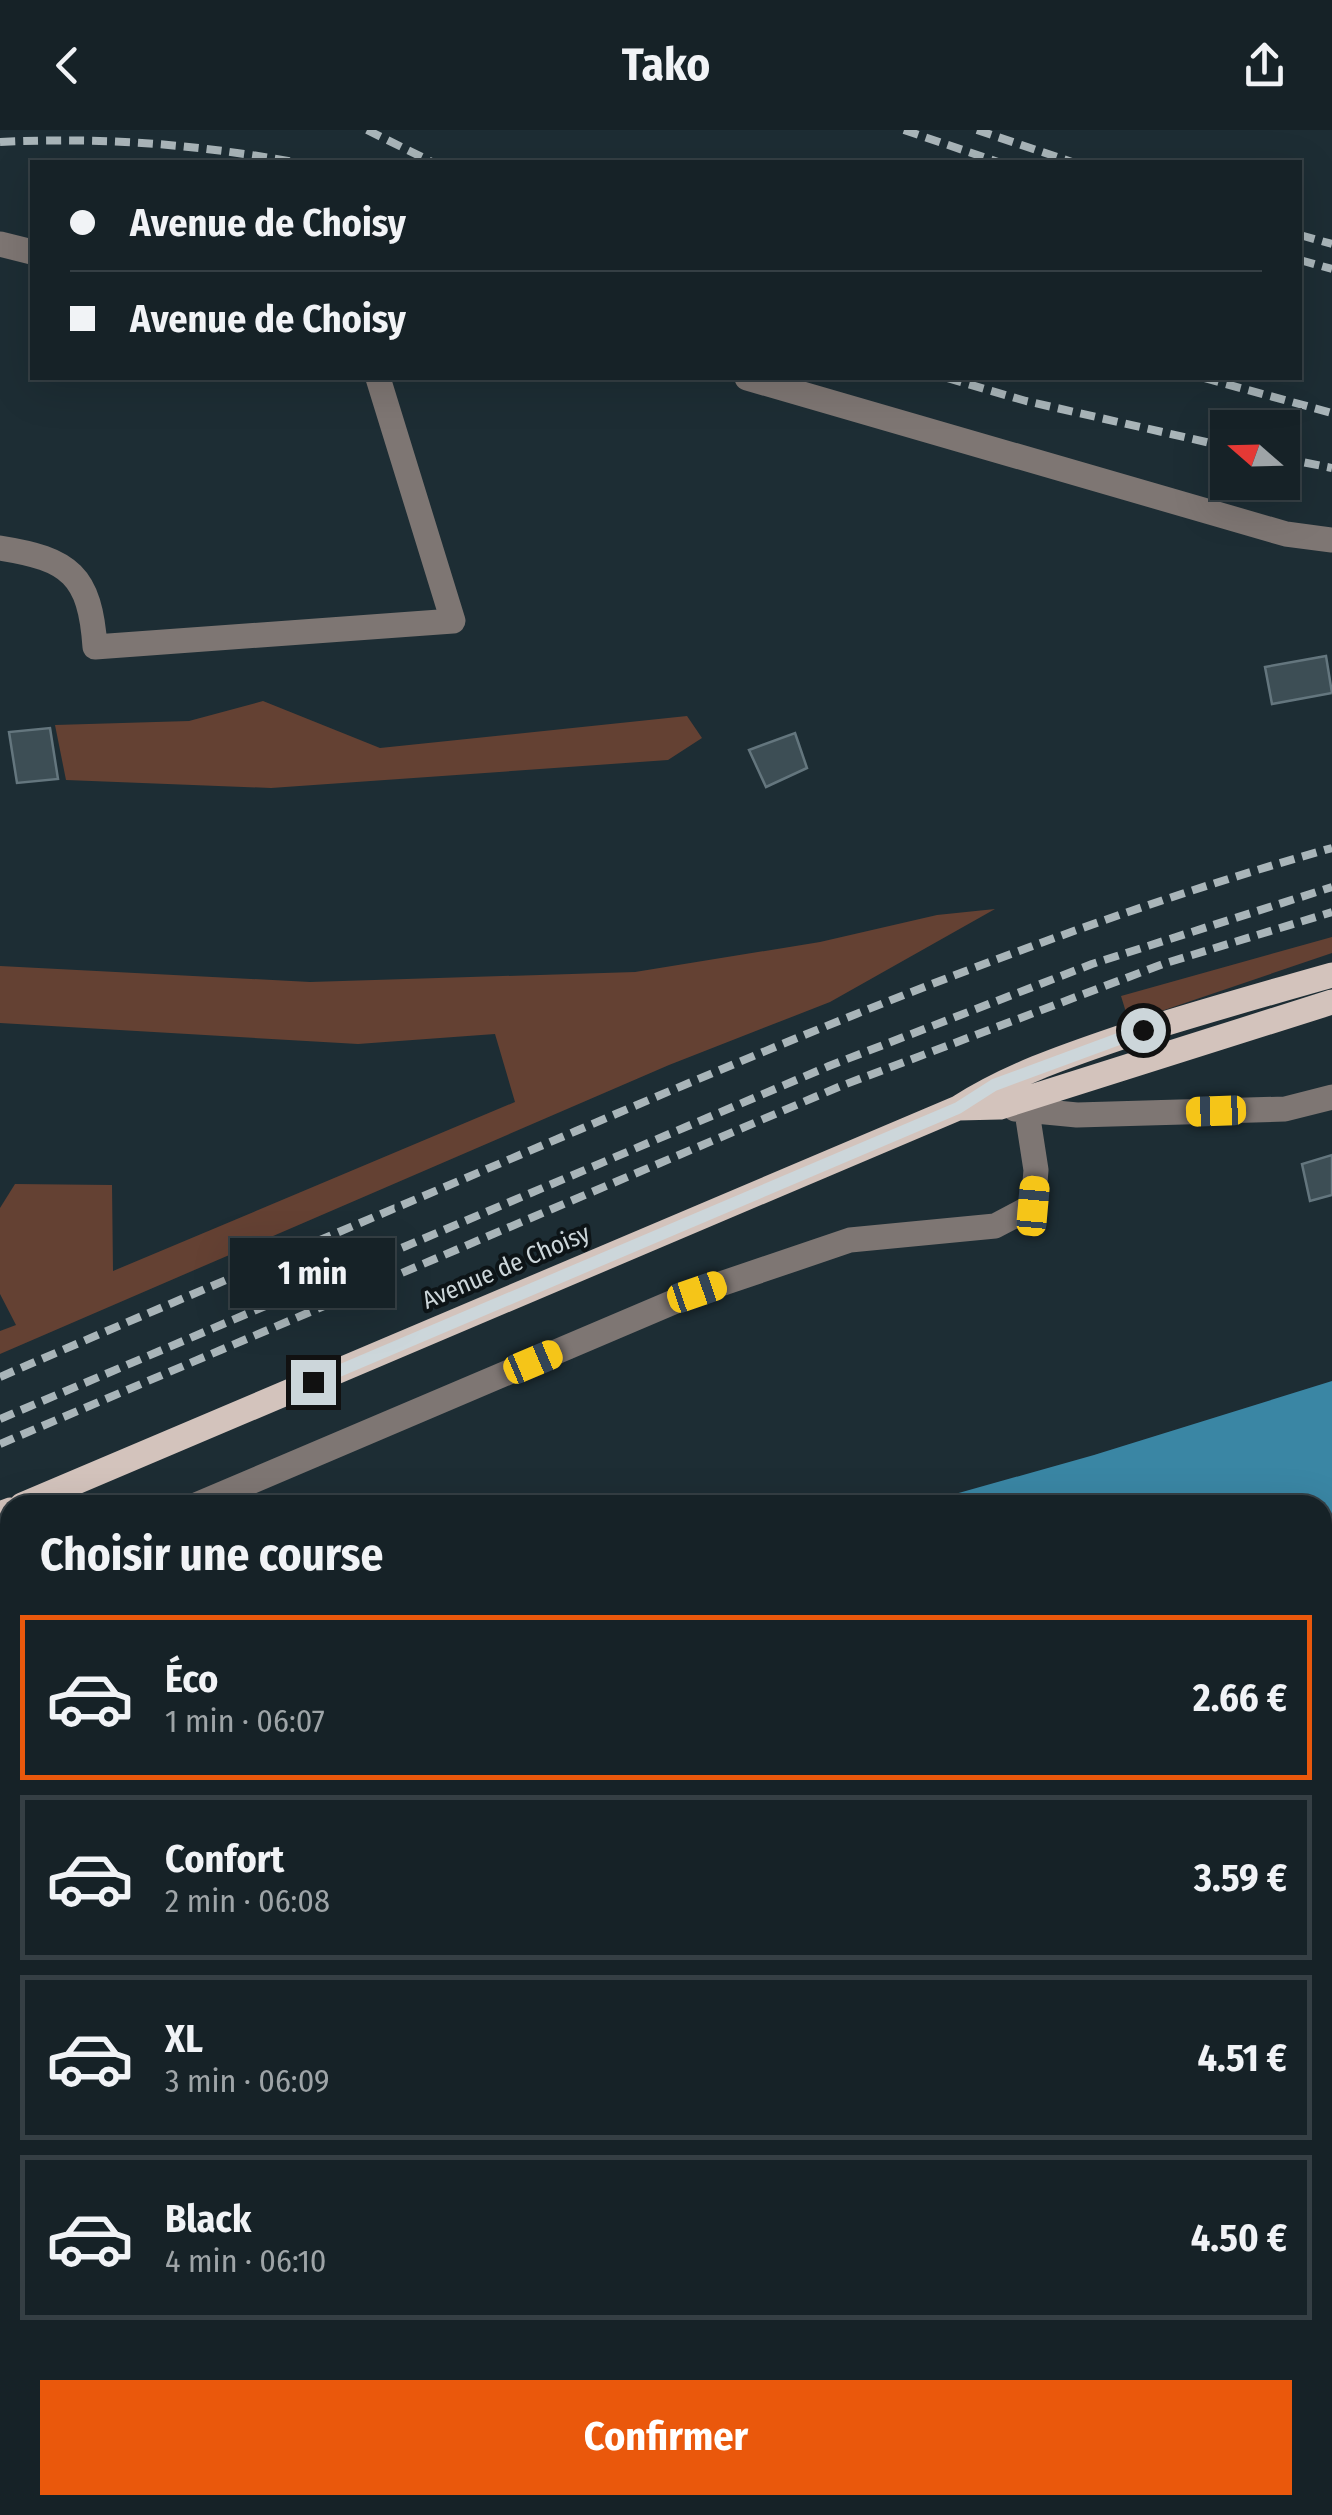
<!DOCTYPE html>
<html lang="fr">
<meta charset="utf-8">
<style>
:root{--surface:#162227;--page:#232f33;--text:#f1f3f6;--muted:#9ea4a7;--line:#353f44;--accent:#ea580c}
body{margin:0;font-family:"Fira Sans Condensed",sans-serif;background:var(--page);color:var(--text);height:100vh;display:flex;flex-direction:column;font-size:38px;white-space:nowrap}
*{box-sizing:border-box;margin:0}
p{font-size:32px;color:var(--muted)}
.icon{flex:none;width:55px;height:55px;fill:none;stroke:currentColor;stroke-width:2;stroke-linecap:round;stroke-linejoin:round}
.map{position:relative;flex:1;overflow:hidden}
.side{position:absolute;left:0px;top:1365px;width:1332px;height:1020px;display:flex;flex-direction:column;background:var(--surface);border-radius:30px 30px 0 0;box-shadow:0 10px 40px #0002,0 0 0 2px var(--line)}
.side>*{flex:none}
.hud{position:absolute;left:30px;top:30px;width:1272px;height:220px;border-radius:0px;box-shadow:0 10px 40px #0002,0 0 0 2px var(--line);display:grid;align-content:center;height:220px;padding:0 40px;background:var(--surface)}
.needle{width:65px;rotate:290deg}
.buttons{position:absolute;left:1210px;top:280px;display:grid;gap:20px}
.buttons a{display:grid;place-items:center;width:90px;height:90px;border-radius:0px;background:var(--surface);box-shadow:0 10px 40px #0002,0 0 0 2px var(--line);font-size:50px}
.end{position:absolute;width:45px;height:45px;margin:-22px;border:12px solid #ccd6da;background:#111;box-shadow:0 0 0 5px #111}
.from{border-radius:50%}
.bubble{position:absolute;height:70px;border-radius:0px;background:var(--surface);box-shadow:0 10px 40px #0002,0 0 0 2px var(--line);font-size:32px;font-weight:700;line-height:70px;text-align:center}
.car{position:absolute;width:30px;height:60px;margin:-30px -15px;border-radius:12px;box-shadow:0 0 8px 2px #0007;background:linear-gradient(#f5c518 24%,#345 0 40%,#f5c518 0 76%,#345 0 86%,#f5c518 0)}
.hud b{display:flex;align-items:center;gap:35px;height:95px;font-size:38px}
.hud b+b{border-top:2px solid var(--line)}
.hud i{width:25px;height:25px;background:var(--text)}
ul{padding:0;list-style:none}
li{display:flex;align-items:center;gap:30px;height:165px;margin:0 20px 15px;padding:0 20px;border:5px solid var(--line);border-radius:0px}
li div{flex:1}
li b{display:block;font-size:38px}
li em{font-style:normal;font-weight:700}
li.selected{border-color:var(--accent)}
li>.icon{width:90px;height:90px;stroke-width:1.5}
h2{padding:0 40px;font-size:45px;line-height:120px}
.cta{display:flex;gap:20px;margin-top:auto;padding:20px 40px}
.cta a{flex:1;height:115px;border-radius:0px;background:var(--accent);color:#fff;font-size:40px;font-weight:700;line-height:115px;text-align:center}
header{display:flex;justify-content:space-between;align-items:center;height:130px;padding:0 40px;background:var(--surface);font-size:45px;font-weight:700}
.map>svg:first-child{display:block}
.green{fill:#644133}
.water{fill:#3a86a4}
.building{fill:#3d4e55;stroke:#64767e;stroke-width:2.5}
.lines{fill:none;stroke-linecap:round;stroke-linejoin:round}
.minor{stroke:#7e7673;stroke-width:25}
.major{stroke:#d3c3bc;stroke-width:25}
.rail{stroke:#a9b5b9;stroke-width:8;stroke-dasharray:15 8;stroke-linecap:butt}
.route{stroke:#ccd6da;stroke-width:12}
.labels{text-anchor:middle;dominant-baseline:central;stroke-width:8;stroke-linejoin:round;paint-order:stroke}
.street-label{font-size:25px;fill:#ccd6da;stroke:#0d1417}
</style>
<header><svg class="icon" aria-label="back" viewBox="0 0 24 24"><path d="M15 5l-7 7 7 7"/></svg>Tako<svg class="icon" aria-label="share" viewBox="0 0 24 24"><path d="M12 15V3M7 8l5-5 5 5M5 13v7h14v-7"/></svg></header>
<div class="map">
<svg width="1332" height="2385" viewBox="0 0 1332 2385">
<rect width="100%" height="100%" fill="#1d2d34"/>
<path class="green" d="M263 571 380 618 687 586 702 608 668 630 271 658 66 650 55 595 189 591Z
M995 779 830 872 669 935 0 1224V1201L16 1195 0 1164V1078L15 1054 112 1055 113 1141 515 972 495 904 358 914 0 893V836L310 852 635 842 820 812 937 785Z
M1332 807V823L1129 892 1121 866Z
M1332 2280V2385H1007L1037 2375H1322L1323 2282Z"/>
<path class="water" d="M1332 1251V2167L1323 2171 1322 1375H916L1094 1325Z
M10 1628V2375H724L695 2385H0V1631Z"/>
<path class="building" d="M1326 526 1332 563 1272 574 1265 537Z
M50 598 58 649 17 653 9 602Z
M795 603 807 638 766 657 749 620Z
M1332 1025V1065L1310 1071 1302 1034Z"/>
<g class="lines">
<path class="minor" d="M0 114 32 122
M747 248 1286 404 1332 410
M0 418C70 429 90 445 95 517L453 491 378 248
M1015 979 1077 985 1285 979 1332 967
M196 1375 697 1162 850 1110 995 1096 1033 1076 1036 1040 1027 982
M0 1457 10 1453
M1322 2255 1332 2252
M908 2385 940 2375"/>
<path class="major" d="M958 978 1000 977 1332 872
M22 1375 958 978C1008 946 1063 927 1119 908 1190 885 1261 865 1332 845
M0 1384 10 1380"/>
<path class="rail" d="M367 0 432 32
M904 0 998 32
M977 0 1072 32
M0 12C107 7 190 14 295 32
M1300 105 1332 114
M1300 130 1332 139
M947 248 1026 271 1228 317
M1204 248 1332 283
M1282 328 1332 338
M0 1247C192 1164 384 1083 576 1001 824 895 1073 791 1332 718
M0 1289 829 936 1092 834 1332 757
M0 1314 841 956 1163 834 1332 782"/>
</g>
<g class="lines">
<path class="route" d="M313 1252 958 978 994 955 1143 900"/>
</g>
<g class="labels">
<g class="street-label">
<text transform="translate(506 1137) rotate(-23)">Avenue de Choisy</text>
</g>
</g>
</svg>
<div class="buttons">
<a><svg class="needle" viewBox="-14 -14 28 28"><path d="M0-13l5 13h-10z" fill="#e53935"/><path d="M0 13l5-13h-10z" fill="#9ea4a7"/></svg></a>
</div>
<i class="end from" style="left:1143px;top:900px"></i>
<i class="end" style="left:313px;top:1252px"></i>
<div class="bubble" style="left:230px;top:1108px;width:165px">1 min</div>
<i class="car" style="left:1216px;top:981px;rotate:268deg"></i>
<i class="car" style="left:1033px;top:1076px;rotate:5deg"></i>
<i class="car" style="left:697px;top:1162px;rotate:71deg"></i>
<i class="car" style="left:533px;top:1232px;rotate:67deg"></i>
<div class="hud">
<b><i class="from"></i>Avenue de Choisy</b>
<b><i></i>Avenue de Choisy</b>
</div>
<section class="side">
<h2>Choisir une course</h2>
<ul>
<li class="selected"><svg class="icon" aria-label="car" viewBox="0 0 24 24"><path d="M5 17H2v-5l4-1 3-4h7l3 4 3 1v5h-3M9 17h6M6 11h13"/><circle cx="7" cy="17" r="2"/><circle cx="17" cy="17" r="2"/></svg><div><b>Éco</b><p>1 min · 06:07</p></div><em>2.66 €</em></li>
<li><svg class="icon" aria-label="car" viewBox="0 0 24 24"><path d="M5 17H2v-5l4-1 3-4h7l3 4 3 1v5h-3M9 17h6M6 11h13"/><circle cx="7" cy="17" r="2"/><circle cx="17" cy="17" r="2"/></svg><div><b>Confort</b><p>2 min · 06:08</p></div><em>3.59 €</em></li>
<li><svg class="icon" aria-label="car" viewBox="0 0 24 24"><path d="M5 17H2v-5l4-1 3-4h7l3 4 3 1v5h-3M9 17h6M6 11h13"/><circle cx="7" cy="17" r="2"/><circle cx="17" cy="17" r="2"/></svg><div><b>XL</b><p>3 min · 06:09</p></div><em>4.51 €</em></li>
<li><svg class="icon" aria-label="car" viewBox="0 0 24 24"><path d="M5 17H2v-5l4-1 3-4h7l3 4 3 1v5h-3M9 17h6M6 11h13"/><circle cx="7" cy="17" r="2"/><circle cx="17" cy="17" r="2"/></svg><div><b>Black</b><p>4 min · 06:10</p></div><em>4.50 €</em></li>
</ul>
<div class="cta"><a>Confirmer</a></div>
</section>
</div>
